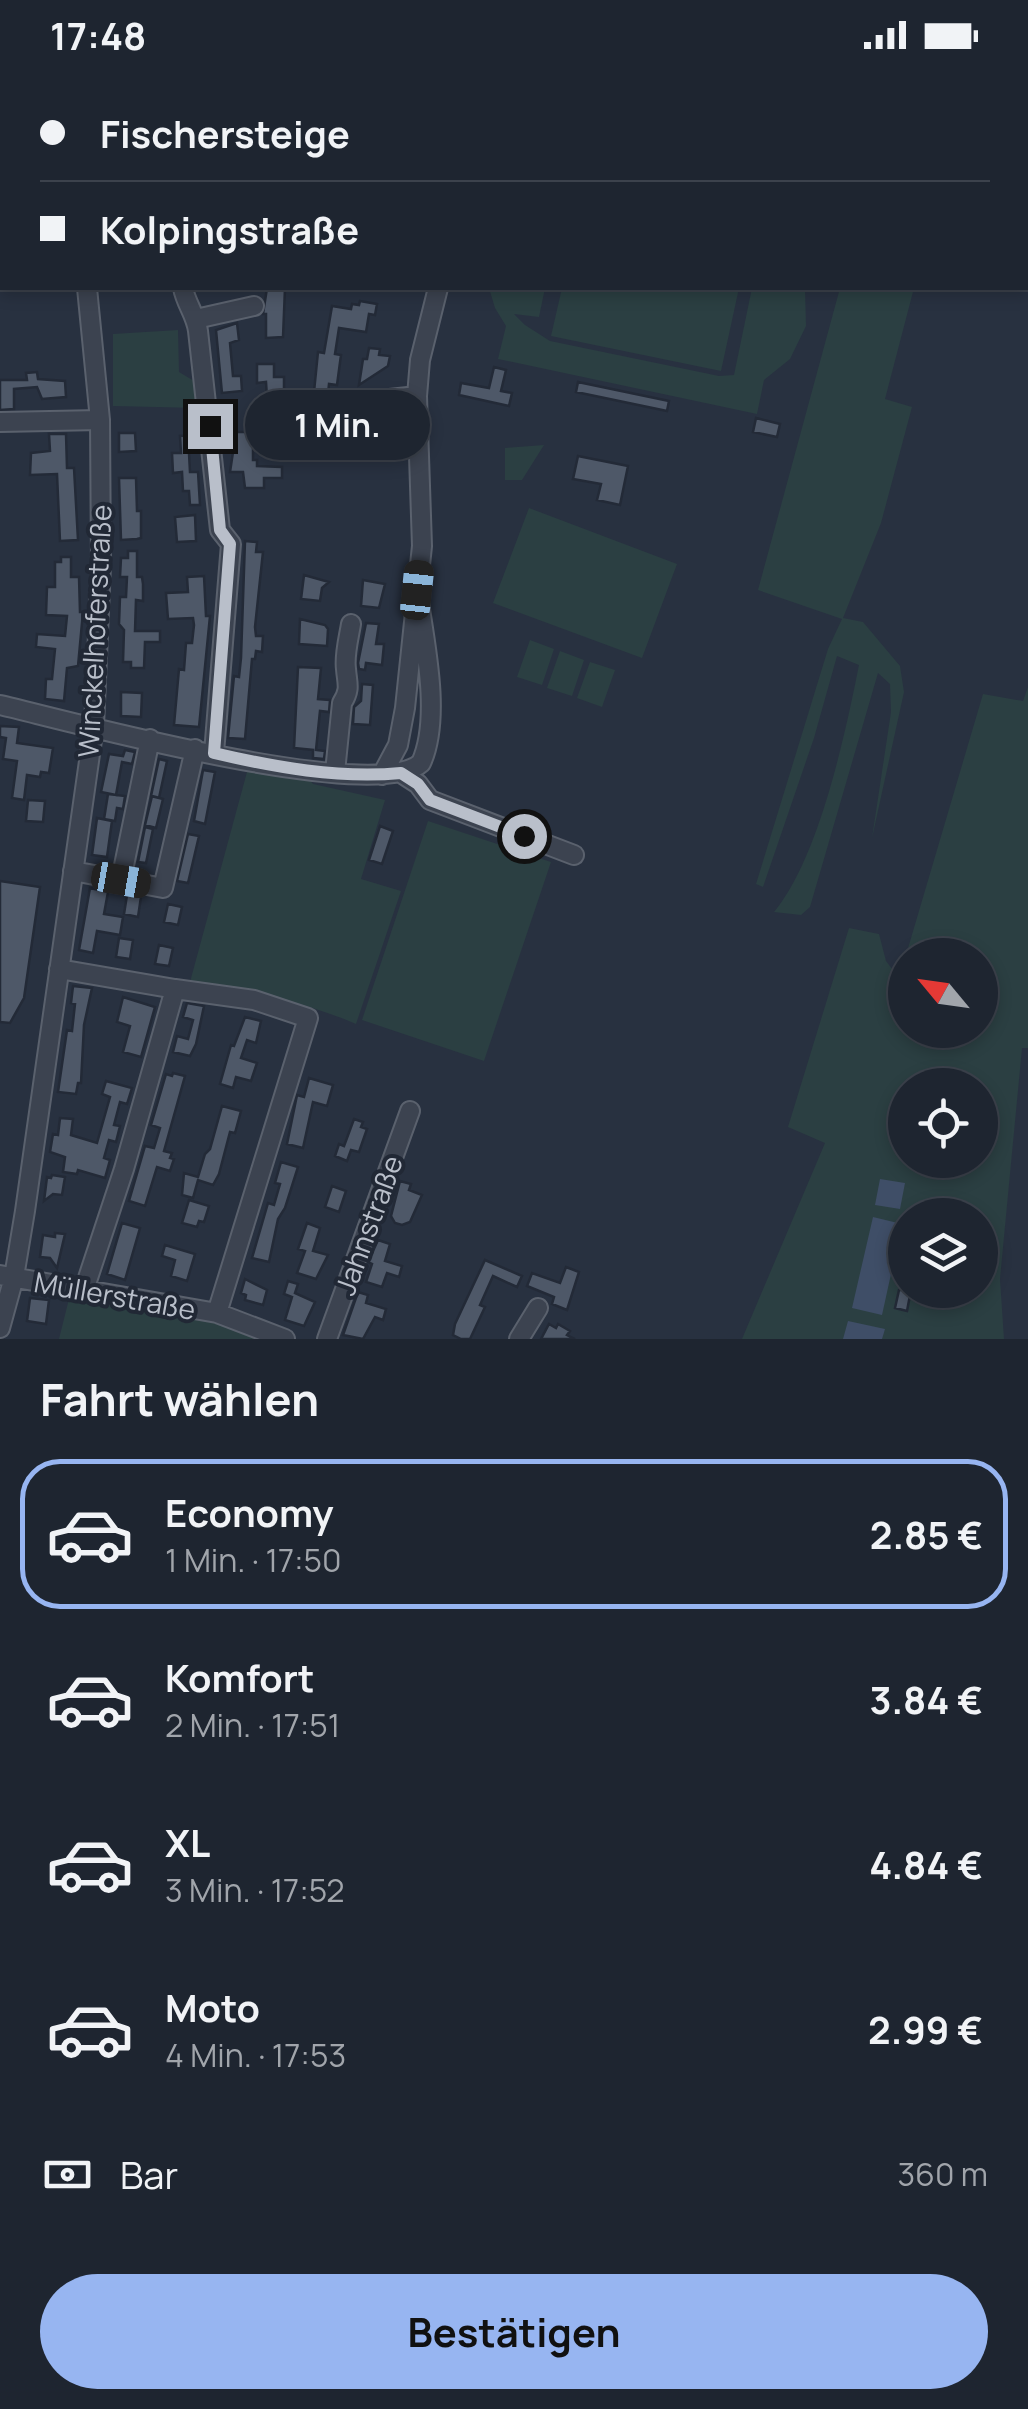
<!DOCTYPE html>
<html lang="de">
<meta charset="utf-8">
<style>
:root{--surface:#1e2530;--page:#2b313c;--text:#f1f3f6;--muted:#a1a5ab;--line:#3c424c;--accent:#97b5f1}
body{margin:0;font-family:Manrope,sans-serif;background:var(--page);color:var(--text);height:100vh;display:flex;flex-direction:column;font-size:38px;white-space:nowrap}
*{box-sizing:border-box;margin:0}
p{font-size:32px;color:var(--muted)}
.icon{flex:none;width:55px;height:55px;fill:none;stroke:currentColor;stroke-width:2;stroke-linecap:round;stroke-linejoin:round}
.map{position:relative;height:1269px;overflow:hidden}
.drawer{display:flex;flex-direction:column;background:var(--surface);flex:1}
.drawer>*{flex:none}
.hud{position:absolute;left:0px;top:0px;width:1030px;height:220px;box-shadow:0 5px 15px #0003,0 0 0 2px var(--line);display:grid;align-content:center;height:220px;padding:0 40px;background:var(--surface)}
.needle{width:65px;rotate:299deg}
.fabs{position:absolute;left:888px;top:868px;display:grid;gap:20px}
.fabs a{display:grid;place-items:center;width:110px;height:110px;border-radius:50%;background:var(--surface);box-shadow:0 5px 15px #0003,0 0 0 2px var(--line);font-size:50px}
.end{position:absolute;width:45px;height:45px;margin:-22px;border:12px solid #b9bfca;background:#111;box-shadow:0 0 0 5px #111}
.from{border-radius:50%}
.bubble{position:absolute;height:70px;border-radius:35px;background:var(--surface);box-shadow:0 5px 15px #0003,0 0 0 2px var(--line);font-size:32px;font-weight:700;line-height:70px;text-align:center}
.car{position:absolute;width:30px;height:60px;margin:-30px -15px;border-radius:12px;box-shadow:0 0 8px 2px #0007;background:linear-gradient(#222 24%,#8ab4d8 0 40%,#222 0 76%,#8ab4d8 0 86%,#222 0)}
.hud b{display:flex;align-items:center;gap:35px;height:95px;font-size:38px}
.hud b+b{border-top:2px solid var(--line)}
.hud i{width:25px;height:25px;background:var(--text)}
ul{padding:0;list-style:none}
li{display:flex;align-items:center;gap:30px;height:150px;margin:0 20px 15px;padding:0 20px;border:5px solid transparent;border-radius:40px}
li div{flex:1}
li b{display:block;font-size:38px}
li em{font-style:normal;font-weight:700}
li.current{border-color:var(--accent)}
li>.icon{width:90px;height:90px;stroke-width:1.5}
h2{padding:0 40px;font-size:45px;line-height:120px}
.pay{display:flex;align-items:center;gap:25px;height:110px;padding:0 40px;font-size:38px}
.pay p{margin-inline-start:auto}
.button{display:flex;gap:20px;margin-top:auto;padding:20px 40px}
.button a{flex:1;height:115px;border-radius:60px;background:var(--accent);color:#111;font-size:40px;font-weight:700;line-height:115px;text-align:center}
.status{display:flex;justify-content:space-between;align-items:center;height:70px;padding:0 50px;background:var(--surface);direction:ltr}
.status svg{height:28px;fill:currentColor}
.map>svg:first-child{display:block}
.green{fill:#2b3f42;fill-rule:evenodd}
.water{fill:#3f4e67}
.building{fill:#4e5868;stroke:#232a37;stroke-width:2.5}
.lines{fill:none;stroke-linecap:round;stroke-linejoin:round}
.minor-casing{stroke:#5a616d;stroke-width:22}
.minor{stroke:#3c4350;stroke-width:18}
.route{stroke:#b9bfca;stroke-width:12}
.labels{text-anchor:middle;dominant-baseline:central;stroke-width:8;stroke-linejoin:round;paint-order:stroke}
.street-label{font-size:28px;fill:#b9bfca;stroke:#212835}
</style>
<div class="status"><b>17:48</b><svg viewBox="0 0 49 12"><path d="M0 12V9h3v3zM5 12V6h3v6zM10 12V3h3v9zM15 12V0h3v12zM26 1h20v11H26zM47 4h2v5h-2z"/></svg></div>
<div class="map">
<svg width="1028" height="1269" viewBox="0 0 1028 1269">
<rect width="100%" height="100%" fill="#283140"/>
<path class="green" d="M706 0H911L710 2Z
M489 218H545L539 247 514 244 525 255 550 271 719 306 734 305 752 218H805L806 256 790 289 764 310 757 344 498 289 506 256 495 238Z
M562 218H739L721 301 551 266Z
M840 218H914L885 329 912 337 881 453 843 548 863 552 900 596 904 622 872 768 891 642 890 614 878 603 810 837 801 845 774 842C819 788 845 665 859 595L837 586 814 668 763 817 756 814 828 579 842 549 758 520Z
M178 260 179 302 194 311 199 338 113 336V264Z
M544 375 522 410H505V378Z
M529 438 677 494 642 588 493 533Z
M530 570 554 579 542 615 517 607Z
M560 581 584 590 572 626 547 618Z
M590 592 615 600 602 637 577 628Z
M1028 617V978H1022L1000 1209 1004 1269H742L825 1073 788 1057 849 858 879 864 886 891 899 908 905 889V960H980V885H906L983 624 1023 631ZM905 1015H980V1090H905ZM905 1145H980V1220H905Z
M250 691 301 699 313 714 385 730 361 809 401 821 356 954C300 930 250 921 190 912Z
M428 751 551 792 484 991 362 950Z
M72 1217 151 1230 285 1269H59Z"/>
<path class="water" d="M880 1109 905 1113 900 1139 875 1135Z
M873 1147 902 1154 882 1245 852 1238Z
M848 1251 885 1259 882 1269H843Z"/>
<path class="building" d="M267 218H285L283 267 266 268V244H263Z
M360 231 377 234 375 245 369 244 366 262 339 258 335 284 341 285 337 315 329 314 328 324 314 322 318 282 324 283 332 236 351 239 352 234 359 235Z
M237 253 239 270 230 273 233 306H241L242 321 222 323 216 260Z
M369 278 380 279 379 285 390 286 388 296 359 315 363 289H367Z
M257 294H274V307H284V327L267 328 266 312 257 313Z
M494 297 506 300 501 321 512 323 509 336 459 325 461 313 489 318Z
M37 302 38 309 65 311 66 327 42 329 37 317 14 319V339L0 340V310H27L26 303Z
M578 312 669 331 667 341 576 322Z
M361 346H383L371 359H362Z
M756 348 780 354 777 367 753 362Z
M315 350H342V362H331V368H327V381H303V359H314Z
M236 362H253V390H257V396L282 397V408H264V418H245L243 402H230Z
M119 363H135L136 381 119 382Z
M49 364H66L67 398H74L78 470 60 471 57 404 30 405 31 383 50 381Z
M194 365 195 382 189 383 190 402H198L200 435H190L189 421H183L182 402 173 403 172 383H181L180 366Z
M578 386 628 396 620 435 597 430 601 414 573 409Z
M119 408H136L137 441H141V468L137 469 121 470Z
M195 445 196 471 177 472 175 447Z
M245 471 257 472 256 482H263L255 557 256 566H263L262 582 256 581 255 589H252L245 669 228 668 234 606 239 607 241 588Z
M128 481H137V507H142L143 514V531L136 530 135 561H160V572H145L144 598H131V592H123L124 560 119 554 120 527H126L127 507H120L121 488H128Z
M61 487H71V507H79L80 542H83L78 596 67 598 64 631 45 629 46 609H52L55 579 36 577 37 564 65 566 67 546 46 545 47 517H55V492H61Z
M304 505 329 512 322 518 320 531 301 529Z
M204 506 206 546H210L199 657 174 655 179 599 184 600 186 573H192L194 555 193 548 168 549 166 523 188 522 187 507Z
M363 510 385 514 379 538 361 536Z
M300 549 325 555 328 559 327 576 299 574Z
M366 553 379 554 376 574H384L382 595 366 593 365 600 359 599 358 593Z
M298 597 321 598 318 629 330 630 329 642 320 641 316 680 325 681 324 689 313 688V680L294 678Z
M362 614 373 615 370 655 353 654 354 637 361 631Z
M121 622 142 623 141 647 121 646Z
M0 656 19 657 17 673 53 678 49 703 41 702 40 707 27 705 24 730 12 728 17 691 3 689 6 668 0 667Z
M125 680 135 682 132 694 122 692 116 725 101 722 109 684 123 686Z
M159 689 167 691 159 728 151 726Z
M203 700 215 702 205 754 194 751Z
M108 724 125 726 123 739 117 738 115 751 104 749Z
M152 726 163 729 156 758 145 755Z
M28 730 45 731 43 752 26 751Z
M97 748 112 751 107 787 92 785Z
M380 756 393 761 382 794 369 790Z
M145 757 153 759 146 793 138 792Z
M188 764 199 766 188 813 177 811Z
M0 811 40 817 24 928 10 953 0 952Z
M90 818 108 822 104 844 123 847 120 865 97 861 93 883 79 880Z
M127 825 141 827 138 847 124 844Z
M168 834 182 837 178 855 164 852Z
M119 868 133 870 130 889 116 887Z
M159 875 173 878 169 896 155 894Z
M73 916 92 918 84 955 81 1013H78L76 1024 58 1022 67 960 72 961 75 934 71 933Z
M123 927 155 937 141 987 123 982 130 956 117 952Z
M187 933 204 936 196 974 190 986 173 982 177 966 188 969 193 950 183 947Z
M245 947 261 951 256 973 247 970 241 988 257 993 251 1011 236 1007 233 1018 220 1014 231 975 234 976Z
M173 1003 185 1006 164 1081 172 1083 170 1088 174 1089 170 1101 157 1097 145 1136 129 1131 145 1076 154 1078 160 1058 151 1055 166 1004 172 1006Z
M309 1008 333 1015 327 1036 313 1032 303 1078 287 1074 297 1025 304 1027Z
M106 1011 132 1018 127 1034 120 1032 114 1055 120 1056 116 1072 109 1070 104 1088 110 1090 105 1108 78 1100 77 1104 63 1102 65 1087 50 1082 53 1064 58 1065 60 1048 73 1049 71 1065 97 1073 110 1027 102 1024Z
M222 1036 241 1041 235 1063 230 1062 219 1104 213 1115 198 1110 193 1128 182 1125 184 1103 198 1107 205 1084 210 1079Z
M354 1049 363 1052 361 1057 367 1059 359 1082 351 1080 347 1091 335 1086 339 1074 344 1076Z
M281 1092 298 1097 285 1138 278 1149 269 1192 252 1188 268 1133 274 1135 280 1114 275 1113Z
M52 1105 65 1107 62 1125 53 1124 44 1131 47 1107 51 1108Z
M400 1111 411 1114 409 1120 422 1125 410 1152 402 1155 395 1153 391 1146Z
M332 1116 346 1121 339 1142 325 1137Z
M189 1130 209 1136 204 1152 199 1151 197 1157 182 1153Z
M122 1153 140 1158 125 1210 107 1204Z
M307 1153 320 1158 313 1181 328 1185 316 1209 297 1203 305 1181 298 1179Z
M55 1163 65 1164 57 1198 50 1188 40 1187 43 1165 55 1167Z
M378 1170 390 1174 385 1191 402 1196 399 1207 387 1203 382 1217 366 1212 372 1194 368 1192Z
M165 1175 195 1184 187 1211 171 1206 175 1190 162 1186Z
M485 1190 522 1206 517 1217 493 1206 480 1235 485 1237 470 1269H461L453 1265 455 1254Z
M566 1197 579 1202 567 1240 552 1234 554 1227 527 1216 532 1203 560 1213Z
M245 1209 267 1220 263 1235 245 1230 246 1225 241 1223Z
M288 1211 298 1214 295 1223 315 1232 304 1256 285 1250 292 1227 284 1224Z
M899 1220H911L907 1241 895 1238Z
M358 1222 368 1225 366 1233 386 1239 383 1250 375 1247 363 1269 343 1265Z
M30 1228 49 1230 46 1254 27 1251Z
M549 1254 556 1258 558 1254 570 1261 567 1265 575 1269H541Z"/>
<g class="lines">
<g class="minor-casing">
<path id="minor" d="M55 0V2
M177 0V2
M259 2 260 0
M374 2 375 0
M490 2V0
M654 2 655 0
M0 13 2 24
M0 85H2
M183 218C186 234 196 245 198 261L220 460 231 474 214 683
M196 249 254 236
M344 334 417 326
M0 352 100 350
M0 635C69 651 374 735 421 693 442 647 424 569 417 520
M335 702 342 633C351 619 347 613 346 599 344 585 349 567 351 554
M401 703 418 714 430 730 574 785
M382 705 398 675 405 638 422 476 417 326 420 290 438 218
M73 801 163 818 195 679
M121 810 150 669
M59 899 175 919 124 1099 84 1220
M175 919 254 930 308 948 217 1243
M0 1205 217 1243 285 1269
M0 1258 14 1207 25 1141 94 656 101 495 100 350 87 218
M327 1269 410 1041
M519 1269 538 1238"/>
</g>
<use href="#minor" class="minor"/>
</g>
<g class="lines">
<path class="route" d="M210 356 220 460 230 474 214 683C274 697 339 709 401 703L418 714 430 730 524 766"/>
</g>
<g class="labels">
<g class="street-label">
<text transform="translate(94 561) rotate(-87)">Winckelhoferstraße</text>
<text transform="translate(368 1155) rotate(-70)">Jahnstraße</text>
<text transform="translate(115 1225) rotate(10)">Müllerstraße</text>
</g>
</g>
</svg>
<div class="fabs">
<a><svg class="needle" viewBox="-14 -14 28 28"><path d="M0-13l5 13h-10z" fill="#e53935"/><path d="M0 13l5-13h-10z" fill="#a1a5ab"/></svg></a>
<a><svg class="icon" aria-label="locate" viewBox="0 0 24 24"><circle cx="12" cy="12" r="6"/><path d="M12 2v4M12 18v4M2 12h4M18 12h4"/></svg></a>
<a><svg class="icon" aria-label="layers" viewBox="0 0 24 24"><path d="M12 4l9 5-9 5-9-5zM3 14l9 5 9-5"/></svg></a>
</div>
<i class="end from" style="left:524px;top:766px"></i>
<i class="end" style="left:210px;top:356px"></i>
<div class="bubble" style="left:245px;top:320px;width:185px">1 Min.</div>
<i class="car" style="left:417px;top:520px;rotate:6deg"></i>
<i class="car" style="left:121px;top:810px;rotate:100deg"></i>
<div class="hud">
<b><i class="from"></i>Fischersteige</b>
<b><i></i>Kolpingstraße</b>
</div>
</div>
<section class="drawer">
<h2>Fahrt wählen</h2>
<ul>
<li class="current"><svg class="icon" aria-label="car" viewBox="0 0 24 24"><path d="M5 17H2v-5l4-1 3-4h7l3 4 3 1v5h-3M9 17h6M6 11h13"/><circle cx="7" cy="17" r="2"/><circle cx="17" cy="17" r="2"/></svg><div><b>Economy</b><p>1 Min. · 17:50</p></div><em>2.85 €</em></li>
<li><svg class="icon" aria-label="car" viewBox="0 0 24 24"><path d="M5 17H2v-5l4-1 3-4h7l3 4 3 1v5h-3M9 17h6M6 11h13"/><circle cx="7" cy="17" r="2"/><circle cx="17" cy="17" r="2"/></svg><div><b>Komfort</b><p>2 Min. · 17:51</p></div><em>3.84 €</em></li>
<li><svg class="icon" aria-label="car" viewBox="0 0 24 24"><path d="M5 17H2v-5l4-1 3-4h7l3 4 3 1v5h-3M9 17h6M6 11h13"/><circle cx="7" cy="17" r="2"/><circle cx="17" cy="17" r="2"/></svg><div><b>XL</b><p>3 Min. · 17:52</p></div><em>4.84 €</em></li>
<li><svg class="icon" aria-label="car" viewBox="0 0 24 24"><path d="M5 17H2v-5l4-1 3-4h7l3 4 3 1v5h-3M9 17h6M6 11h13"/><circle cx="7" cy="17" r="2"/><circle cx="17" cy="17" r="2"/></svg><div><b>Moto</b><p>4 Min. · 17:53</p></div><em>2.99 €</em></li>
</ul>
<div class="pay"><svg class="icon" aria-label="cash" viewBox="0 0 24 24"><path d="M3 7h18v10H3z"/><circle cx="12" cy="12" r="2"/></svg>Bar<p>360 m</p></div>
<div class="button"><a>Bestätigen</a></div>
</section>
